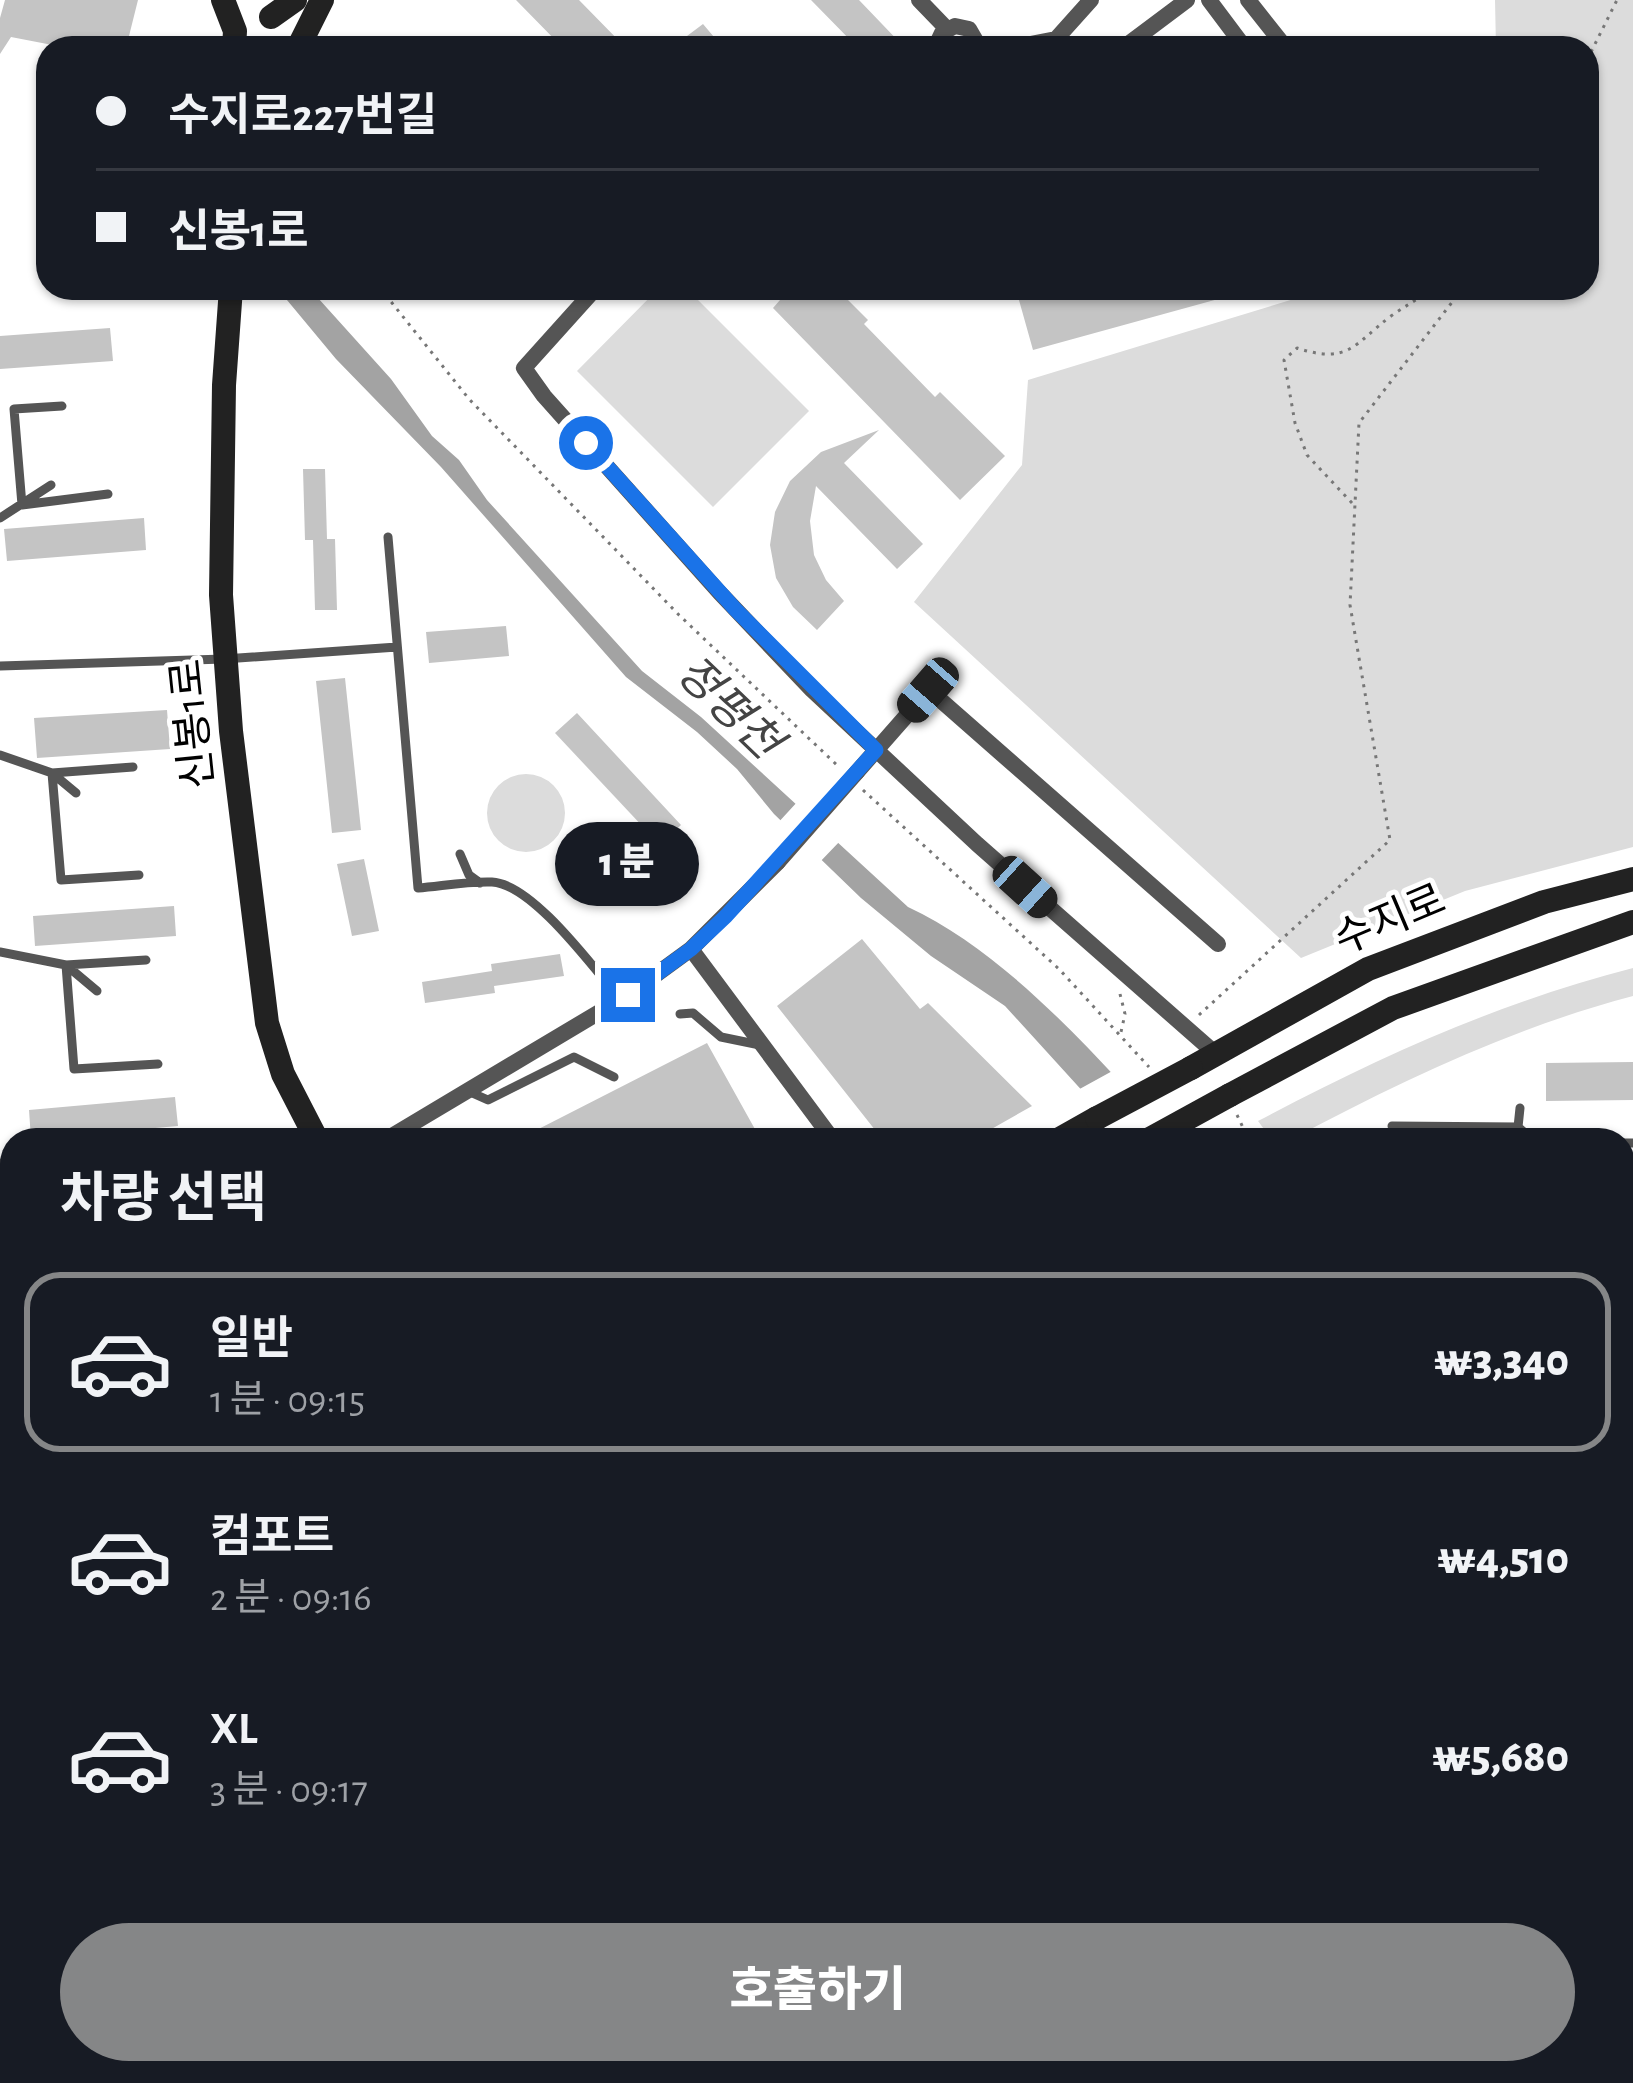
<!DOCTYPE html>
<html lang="ko">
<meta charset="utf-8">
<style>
:root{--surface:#171b24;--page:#20242c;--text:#f1f3f6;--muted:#9ea1a6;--line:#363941;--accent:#858687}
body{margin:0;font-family:"Alegreya Sans","Noto Sans KR",sans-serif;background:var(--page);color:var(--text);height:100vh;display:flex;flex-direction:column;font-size:45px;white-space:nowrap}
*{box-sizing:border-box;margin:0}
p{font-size:39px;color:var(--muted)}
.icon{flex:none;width:66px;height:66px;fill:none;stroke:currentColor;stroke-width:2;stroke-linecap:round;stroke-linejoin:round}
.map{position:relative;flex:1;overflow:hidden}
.panel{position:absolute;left:0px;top:1128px;width:1635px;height:957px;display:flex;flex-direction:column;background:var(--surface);border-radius:36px 36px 0 0;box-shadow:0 3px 9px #0004}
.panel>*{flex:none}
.hud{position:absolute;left:36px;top:36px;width:1563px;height:264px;border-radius:36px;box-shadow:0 3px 9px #0004;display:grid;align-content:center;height:264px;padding:0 60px;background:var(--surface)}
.end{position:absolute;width:54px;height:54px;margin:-27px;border:15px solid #1a73e8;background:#fff;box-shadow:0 0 0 6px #fff}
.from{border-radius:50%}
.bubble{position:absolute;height:84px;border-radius:42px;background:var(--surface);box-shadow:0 3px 9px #0004;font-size:39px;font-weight:800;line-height:84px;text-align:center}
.car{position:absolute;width:36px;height:72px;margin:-36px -18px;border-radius:15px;box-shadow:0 0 9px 3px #0007;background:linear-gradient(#222 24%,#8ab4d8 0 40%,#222 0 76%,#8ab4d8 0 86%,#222 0)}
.hud b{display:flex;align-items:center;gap:42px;height:114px;font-size:45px}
.hud b+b{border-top:3px solid var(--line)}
.hud i{width:30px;height:30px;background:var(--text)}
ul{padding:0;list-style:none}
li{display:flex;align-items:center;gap:36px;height:180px;margin:0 24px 18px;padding:0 36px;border:6px solid transparent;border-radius:36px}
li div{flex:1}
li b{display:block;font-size:45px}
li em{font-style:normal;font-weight:800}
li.current{border-color:var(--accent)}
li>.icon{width:108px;height:108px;stroke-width:1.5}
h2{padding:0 60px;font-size:54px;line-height:144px}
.action{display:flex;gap:24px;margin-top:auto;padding:24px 60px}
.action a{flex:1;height:138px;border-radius:72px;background:var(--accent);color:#fff;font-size:48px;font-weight:800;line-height:138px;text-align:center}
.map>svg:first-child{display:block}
.green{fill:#dcdcdc}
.water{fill:#a3a3a3}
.pier{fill:#fff}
.building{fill:#c4c4c4}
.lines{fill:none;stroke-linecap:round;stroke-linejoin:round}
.path{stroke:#777;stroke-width:3;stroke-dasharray:3 6;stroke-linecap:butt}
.lane{stroke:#555;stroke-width:9}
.street{stroke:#555;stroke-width:16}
.secondary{stroke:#222;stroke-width:24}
.street-bridge{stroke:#555;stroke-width:16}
.secondary-bridge{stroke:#222;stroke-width:24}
.route{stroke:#1a73e8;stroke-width:15}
.labels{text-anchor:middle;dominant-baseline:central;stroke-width:10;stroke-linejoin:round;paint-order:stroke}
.street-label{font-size:42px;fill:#000;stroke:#fff}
.water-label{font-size:45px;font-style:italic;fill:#444;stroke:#fff}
</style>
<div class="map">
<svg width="1633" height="2083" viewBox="0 0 1633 2083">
<rect width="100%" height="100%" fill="#fff"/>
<path class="green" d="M1495 0H1633V847L1465 891 1301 958 914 602 1022 465 1028 380 1330 288H1587V48H1496Z
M659 288H686L809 411 713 507 577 371Z
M487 813a39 39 0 1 1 78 0a39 39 0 1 1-78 0Z
M1633 968V996C1509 1029 1403 1080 1290 1140H1272L1258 1121C1379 1057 1500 1002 1633 968Z
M0 1187 12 1192V1684L0 1690V1548L6 1543 8 1515 0 1505Z
M12 1806V2013L0 2011V1813Z
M245 2073H771L757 2083H260Z"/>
<path class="water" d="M277 288H309L391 379 432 436 459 460 487 500 642 671 701 717 908 907C1008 953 1100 1060 1173 1140H1127L1005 1006 931 956 861 898 774 814 737 769 697 732 626 677 441 467 336 359Z"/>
<path class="pier" d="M230 0H263L265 48H235Z
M799 800 841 840 817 865 776 825Z
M1116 1069 1169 1126 1179 1140H1119L1076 1091Z"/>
<path class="building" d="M5 0H138L126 48H68L11 37 0 54V18Z
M516 0H579L626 48H563Z
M811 0H859L905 48H858Z
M703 24 714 37 702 48H671Z
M755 288H829L837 296 840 292 868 320 864 324 935 397 940 392 1005 456 960 500 773 308 780 300 754 292Z
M1035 288H1239L1240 293 1033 350 1017 293Z
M110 328 113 361 0 369V336Z
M879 430 844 463 923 544 897 569 816 486 810 521 814 555 826 580 844 601 817 630 793 607 776 578 770 545 775 512 790 481 821 452Z
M303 469H325L327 539H335L337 610H315L313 540H305Z
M144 518 146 550 7 561 4 529Z
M506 626 509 656 429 663 426 632Z
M345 678 361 830 332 833 316 681Z
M167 710 170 749 37 758 34 718Z
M577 713 681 825 660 845 555 733Z
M364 859 379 931 352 936 337 864Z
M174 906 176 936 35 946 33 916Z
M862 939 920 1009 928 1003 1032 1106 972 1140H883L777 1006Z
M560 954 564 976 494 986 495 993 425 1003 422 982 492 971 491 964Z
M707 1043 761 1140H517Z
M1633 1062V1100L1546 1101V1063Z
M175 1097 178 1126 31 1139 29 1110Z"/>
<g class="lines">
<path class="path" d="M1587 60 1617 0
M380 288 469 399 679 615 839 767
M1352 503 1307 455 1295 423 1284 360 1297 348C1349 365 1354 344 1391 316 1405 306 1419 299 1432 288
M863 790 1059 969 1149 1067
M1120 994 1125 1014 1121 1032
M1199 1015 1390 840 1350 605 1359 423 1463 288
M1237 1115 1249 1140
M1623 1659 1633 1672"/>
<path class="lane" d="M62 406 14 409 22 505 108 494
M0 518 51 485
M388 537 418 888C442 886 468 881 492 882 533 884 594 969 621 1000
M0 666 224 659 397 647
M0 755 52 773 133 767
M52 773 61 880 139 875
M52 773 76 793
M460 854 469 875 480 883
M0 952 66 965 97 991
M146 960 66 965 74 1069 158 1064
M680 1014 693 1013 721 1037 760 1045
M470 1092 488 1100 574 1057 614 1077
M1392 1126 1518 1127 1533 1140
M1518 1127 1520 1108
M1623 1143H1633
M0 1163 12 1172
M1623 1192H1633
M1623 1244 1633 1245
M1623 1369H1633
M1623 1403 1633 1404
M1623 1530 1633 1535
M1124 2073V2083
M1606 2081 1633 2082"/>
<path class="street" d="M919 0 947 29
M1209 0 1245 48
M1248 0 1286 48
M935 48 942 33 955 26 969 29 980 48
M1011 48 1056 39 1091 0
M1123 48 1187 0
M596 288 524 368 544 396 719 592 812 690 977 844 1216 1054
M857 772 929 690 1218 944
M691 949 833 1140
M385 1140 628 995 691 949 778 862
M0 2034 12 2038
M202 2073 227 2077 236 2083
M1496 2081H1606V2073
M52 2083V2073
M798 2083 813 2073"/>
<path class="secondary" d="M223 0 235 31 234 48
M298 48 322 0
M231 288 224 385 221 595 231 731 267 1023 283 1074 317 1140
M1191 1068 1368 969 1544 902 1633 879
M1230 1095 1393 1008 1633 922
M1058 1140 1097 1118
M1623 1633 1633 1625
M0 1720 12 1713
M0 1763 12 1756
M828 2073 835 2083
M1495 2073 1496 2083"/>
<path class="street-bridge" d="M778 862 857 772"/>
<path class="secondary-bridge" d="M271 17 295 0
M1097 1118 1191 1068
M1148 1140 1230 1095"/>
</g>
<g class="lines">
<path class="route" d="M586 443 736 610 876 750 726 916 691 949 628 995"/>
</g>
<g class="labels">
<g class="street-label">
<text transform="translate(193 724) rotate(-96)">신봉1로</text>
<text transform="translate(1390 920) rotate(-23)">수지로</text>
</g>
<g class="water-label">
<text transform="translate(728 708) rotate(44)">정평천</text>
</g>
</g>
</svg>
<i class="end from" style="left:586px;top:443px"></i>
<i class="end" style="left:628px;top:995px"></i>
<div class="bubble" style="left:555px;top:822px;width:144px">1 분</div>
<i class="car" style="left:928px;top:690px;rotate:221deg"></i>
<i class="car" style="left:1025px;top:887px;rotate:132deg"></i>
<div class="hud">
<b><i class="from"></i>수지로227번길</b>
<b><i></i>신봉1로</b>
</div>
<section class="panel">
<h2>차량 선택</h2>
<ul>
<li class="current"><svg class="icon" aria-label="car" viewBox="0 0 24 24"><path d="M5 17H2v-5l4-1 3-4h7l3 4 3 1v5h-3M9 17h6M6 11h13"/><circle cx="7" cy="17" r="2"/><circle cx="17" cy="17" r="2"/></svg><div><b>일반</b><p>1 분 · 09:15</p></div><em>₩3,340</em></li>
<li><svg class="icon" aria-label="car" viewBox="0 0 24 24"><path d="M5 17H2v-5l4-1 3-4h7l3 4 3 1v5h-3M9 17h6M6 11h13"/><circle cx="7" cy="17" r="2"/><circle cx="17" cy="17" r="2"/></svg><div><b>컴포트</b><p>2 분 · 09:16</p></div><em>₩4,510</em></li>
<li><svg class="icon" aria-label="car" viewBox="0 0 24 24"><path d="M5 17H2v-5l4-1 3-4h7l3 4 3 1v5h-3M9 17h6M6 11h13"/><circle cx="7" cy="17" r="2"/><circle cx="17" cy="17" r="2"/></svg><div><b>XL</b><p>3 분 · 09:17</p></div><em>₩5,680</em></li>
</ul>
<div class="action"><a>호출하기</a></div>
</section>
</div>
